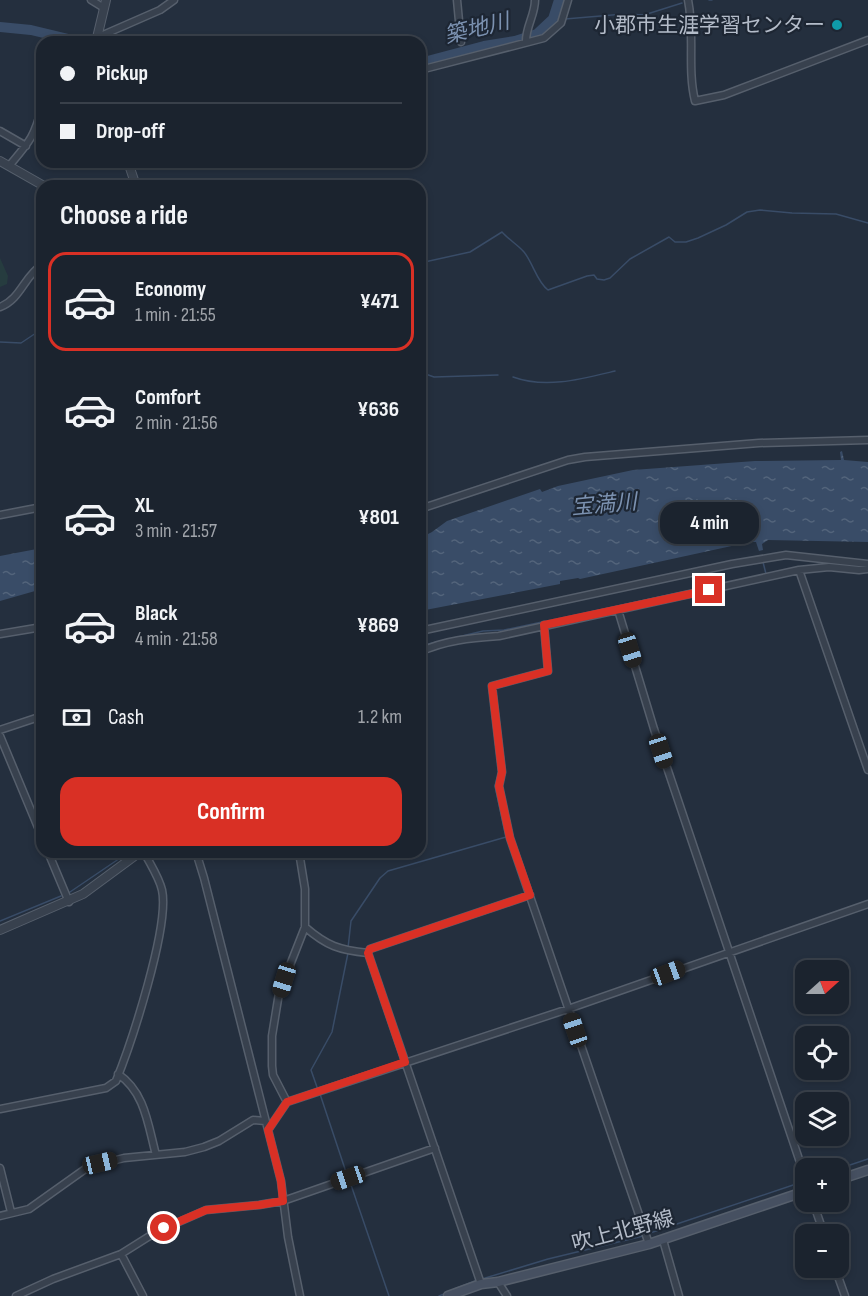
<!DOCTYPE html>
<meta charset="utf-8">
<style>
:root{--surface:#1b232e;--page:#282f3a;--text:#f1f3f6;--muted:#a0a4aa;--line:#39404a;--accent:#d93025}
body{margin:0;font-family:"Sofia Sans Condensed","Noto Sans JP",sans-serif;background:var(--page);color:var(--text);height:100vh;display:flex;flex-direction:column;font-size:22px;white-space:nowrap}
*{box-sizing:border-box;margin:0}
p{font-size:20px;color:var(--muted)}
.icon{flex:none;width:33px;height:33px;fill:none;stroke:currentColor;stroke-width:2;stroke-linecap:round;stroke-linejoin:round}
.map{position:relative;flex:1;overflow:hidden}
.sheet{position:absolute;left:36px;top:180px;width:390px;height:678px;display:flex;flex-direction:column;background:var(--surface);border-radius:18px;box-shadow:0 3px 9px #0003,0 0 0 2px var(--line)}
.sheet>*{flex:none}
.hud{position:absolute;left:36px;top:36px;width:390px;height:132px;border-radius:18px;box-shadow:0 3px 9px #0003,0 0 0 2px var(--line);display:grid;align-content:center;height:132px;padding:0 24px;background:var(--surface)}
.needle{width:39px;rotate:69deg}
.fabs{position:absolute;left:795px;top:960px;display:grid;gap:12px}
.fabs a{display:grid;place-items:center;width:54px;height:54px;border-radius:12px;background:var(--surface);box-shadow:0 3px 9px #0003,0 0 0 2px var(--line);font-size:30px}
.end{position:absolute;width:27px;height:27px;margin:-14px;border:8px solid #d93025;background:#fff;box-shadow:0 0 0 3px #fff}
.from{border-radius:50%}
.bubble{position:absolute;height:42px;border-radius:18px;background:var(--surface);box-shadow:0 3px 9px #0003,0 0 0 2px var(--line);font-size:20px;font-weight:700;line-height:42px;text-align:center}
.car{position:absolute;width:18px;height:36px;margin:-18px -9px;border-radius:8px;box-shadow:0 0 4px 2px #0007;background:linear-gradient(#222 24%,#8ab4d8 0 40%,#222 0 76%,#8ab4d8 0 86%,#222 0)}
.hud b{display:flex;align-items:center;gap:21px;height:57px;font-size:22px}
.hud b+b{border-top:2px solid var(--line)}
.hud i{width:15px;height:15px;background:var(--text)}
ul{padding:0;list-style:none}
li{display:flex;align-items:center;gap:18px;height:99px;margin:0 12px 9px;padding:0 12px;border:3px solid transparent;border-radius:18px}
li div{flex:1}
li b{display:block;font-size:22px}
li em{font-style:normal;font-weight:700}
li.current{border-color:var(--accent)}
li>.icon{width:54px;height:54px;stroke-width:1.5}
h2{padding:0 24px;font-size:27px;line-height:72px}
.pay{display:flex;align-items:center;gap:15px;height:66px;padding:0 24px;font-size:22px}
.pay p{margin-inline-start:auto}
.button{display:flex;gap:12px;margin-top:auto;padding:12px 24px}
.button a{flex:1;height:69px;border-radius:18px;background:var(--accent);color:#fff;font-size:24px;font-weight:700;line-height:69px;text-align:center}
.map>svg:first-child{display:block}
.park{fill:#263c3f}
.water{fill:url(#water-ripples)}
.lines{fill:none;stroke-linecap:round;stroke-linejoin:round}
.stream{stroke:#394c67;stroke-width:1.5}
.river{stroke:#394c67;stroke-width:10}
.minor-casing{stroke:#565f6c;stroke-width:9}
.tertiary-casing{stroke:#565f6c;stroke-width:10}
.secondary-casing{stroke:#565f6c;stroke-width:11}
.minor{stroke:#38414e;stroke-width:6}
.tertiary{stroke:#38414e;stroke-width:8}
.secondary{stroke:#465061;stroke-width:8}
.route{stroke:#d93025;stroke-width:8}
.culture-dot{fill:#0f9aa8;stroke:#1d2633;stroke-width:2}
.labels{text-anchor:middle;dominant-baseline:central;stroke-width:4.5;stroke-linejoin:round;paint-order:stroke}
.poi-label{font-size:21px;fill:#b4bcc9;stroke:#1d2633;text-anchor:end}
.street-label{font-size:21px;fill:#b4bcc9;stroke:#1d2633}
.water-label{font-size:22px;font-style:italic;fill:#7c92b1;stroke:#1d2633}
</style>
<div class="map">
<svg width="868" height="1296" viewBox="0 0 868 1296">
<defs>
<pattern id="water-ripples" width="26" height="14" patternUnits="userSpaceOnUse" patternTransform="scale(1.5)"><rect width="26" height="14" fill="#394c67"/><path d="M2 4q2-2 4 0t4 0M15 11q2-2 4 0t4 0" fill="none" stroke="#53647b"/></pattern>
</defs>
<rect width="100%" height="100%" fill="#242f3e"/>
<path class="park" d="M0 258 8 276 7 284 0 287Z"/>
<path class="water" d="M842 451 844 460 868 462V542L768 540 762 544 763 550 759 551 756 542H750L580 579 578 578 560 581V584L420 611V538L432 532 447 521 540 489 542 492 558 486 633 470 755 461 841 460 840 452Z
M42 548V589L0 601V556Z"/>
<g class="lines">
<path class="stream" d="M709 0H712
M565 19 624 14 644 15 682 3
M548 26 558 22
M420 263 470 252 502 232C508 239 518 245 524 252 533 263 537 282 548 290L587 276 594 275 597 279 604 280 610 278 630 259 669 237 675 242H686L698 238 726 225 747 212 760 210 792 213 836 214 868 223
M0 342 21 343 36 333 42 334
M420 372 434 377 498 375
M513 377C546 389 582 379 615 371
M420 646 483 631 504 630 766 574 763 562
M70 892 129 852
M0 921 61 896
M348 948 351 921 380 878 388 871 506 837 495 786 499 771
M318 1090 311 1070 332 1032 348 953
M320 1094 347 1175
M838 1169 868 1159
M349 1179 389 1296
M647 1234 805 1181
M482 1279 548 1259 643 1236
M454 1289 478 1280
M439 1296 444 1294"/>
<path class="river" d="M0 27 31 30 81 42
M420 63 484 46 515 41 537 34 553 19 559 0"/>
<g class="minor-casing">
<path id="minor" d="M91 0 104 8
M457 0 461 42
M688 0C695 34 687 68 695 101L724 95 868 40
M96 38 160 10 174 0
M526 41C526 26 535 15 535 0
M420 70 544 38 561 23 568 0
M0 131 26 146
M9 166C29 142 34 138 42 107
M0 307C21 299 24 276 42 265
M420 509 568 460 585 457 759 443 868 440
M0 515 42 507
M799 570 868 770
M618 610 654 729 806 1180
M544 625 548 671 492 686 502 772 499 786 510 838 649 1244
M420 631 732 564 786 555 868 564
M0 634 42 627
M420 652C445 640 472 638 499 636L799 570 829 567 859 570 868 569
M0 730 42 716
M0 736 42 837
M48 852 69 902
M196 852 204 878 281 1181 288 1237 300 1296
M305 927C327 946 339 950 368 953L481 1284
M368 953 370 949 530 895
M118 1074C145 1092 148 1125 156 1155
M287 1102 273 1075 272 1066V1036L279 993 305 927V889L299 852
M0 1109 106 1088 116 1081C131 1044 170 926 162 890 159 877 150 864 144 852
M268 1130 287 1102 568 1009 868 904
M0 1168 11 1212
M813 1202 824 1234
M0 1216 29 1209 88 1167 124 1158 185 1152 204 1147 219 1141 253 1120 265 1121
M663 1240 679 1296
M121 1254 143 1296
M835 1268 845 1296
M498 1282 507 1296
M16 1296 53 1279 121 1254 156 1232 206 1210 259 1205 283 1201 435 1148"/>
</g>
<g class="tertiary-casing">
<path id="tertiary" d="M96 42 106 0
M0 161 44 186
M128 162 136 186
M0 930 83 894 140 852"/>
</g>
<g class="secondary-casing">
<path id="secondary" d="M838 1180 868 1170
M448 1296 481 1284 498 1282 649 1244 806 1191"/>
</g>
<use href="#minor" class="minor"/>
<use href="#tertiary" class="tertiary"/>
<use href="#secondary" class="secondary"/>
</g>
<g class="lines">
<path class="route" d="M164 1228 206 1210 259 1205 283 1201 281 1181 268 1130 287 1102 405 1062 368 953 370 949 530 895 510 838 499 786 502 772 492 686 548 671 544 625 709 590"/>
</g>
<circle class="culture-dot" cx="837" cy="25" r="6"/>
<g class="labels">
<g class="poi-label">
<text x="825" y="25">小郡市生涯学習センター</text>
</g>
<g class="street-label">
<text transform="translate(623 1231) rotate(-15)">吹上北野線</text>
</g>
<g class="water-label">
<text transform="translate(477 29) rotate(-14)">築地川</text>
<text transform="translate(604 505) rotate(-5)">宝満川</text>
</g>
</g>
</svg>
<div class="fabs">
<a><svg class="needle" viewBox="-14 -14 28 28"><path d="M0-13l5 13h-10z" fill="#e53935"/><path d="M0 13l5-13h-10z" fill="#a0a4aa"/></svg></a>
<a><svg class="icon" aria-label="locate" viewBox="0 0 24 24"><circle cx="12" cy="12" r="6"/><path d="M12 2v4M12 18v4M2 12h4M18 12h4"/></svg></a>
<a><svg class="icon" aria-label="layers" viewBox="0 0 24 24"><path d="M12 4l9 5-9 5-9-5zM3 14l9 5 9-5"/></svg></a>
<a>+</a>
<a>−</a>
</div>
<i class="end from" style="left:164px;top:1228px"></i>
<i class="end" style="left:709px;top:590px"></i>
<div class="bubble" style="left:660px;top:502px;width:99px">4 min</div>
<i class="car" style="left:630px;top:650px;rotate:163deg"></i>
<i class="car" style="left:661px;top:751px;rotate:162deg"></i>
<i class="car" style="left:668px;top:973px;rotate:70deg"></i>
<i class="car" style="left:284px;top:980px;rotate:197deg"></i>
<i class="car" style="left:575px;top:1030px;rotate:341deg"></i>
<i class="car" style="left:100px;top:1163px;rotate:77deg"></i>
<i class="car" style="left:348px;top:1178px;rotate:251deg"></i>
<div class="hud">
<b><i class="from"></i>Pickup</b>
<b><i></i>Drop-off</b>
</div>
<section class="sheet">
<h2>Choose a ride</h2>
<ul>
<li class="current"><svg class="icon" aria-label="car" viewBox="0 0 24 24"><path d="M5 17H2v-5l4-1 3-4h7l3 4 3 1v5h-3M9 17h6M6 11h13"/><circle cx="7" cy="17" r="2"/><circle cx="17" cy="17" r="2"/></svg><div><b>Economy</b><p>1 min · 21:55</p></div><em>¥471</em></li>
<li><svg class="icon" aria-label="car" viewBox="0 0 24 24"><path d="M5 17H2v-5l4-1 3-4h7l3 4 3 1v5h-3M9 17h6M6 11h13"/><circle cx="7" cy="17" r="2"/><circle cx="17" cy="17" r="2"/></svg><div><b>Comfort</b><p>2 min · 21:56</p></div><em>¥636</em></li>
<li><svg class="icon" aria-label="car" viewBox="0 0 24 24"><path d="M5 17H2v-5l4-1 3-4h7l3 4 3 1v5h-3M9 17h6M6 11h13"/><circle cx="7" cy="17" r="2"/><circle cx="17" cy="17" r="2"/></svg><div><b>XL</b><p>3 min · 21:57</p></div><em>¥801</em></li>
<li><svg class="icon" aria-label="car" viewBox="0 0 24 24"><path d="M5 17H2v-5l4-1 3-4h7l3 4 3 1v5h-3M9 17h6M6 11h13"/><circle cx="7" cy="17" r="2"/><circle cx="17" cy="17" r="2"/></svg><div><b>Black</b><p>4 min · 21:58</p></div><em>¥869</em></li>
</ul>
<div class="pay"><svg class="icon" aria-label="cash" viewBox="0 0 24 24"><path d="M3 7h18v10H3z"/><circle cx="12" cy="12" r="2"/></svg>Cash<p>1.2 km</p></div>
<div class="button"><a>Confirm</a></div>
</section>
</div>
